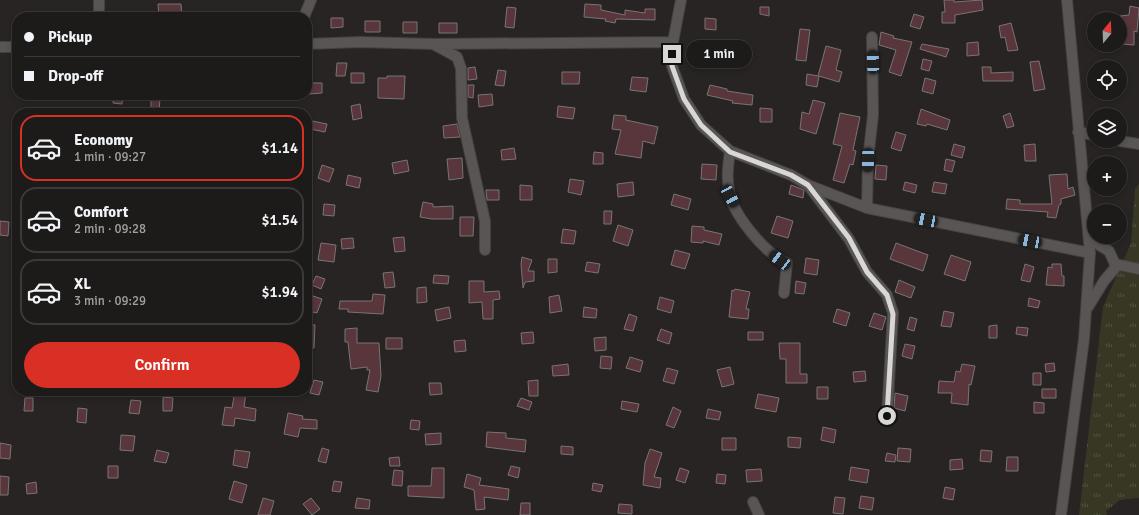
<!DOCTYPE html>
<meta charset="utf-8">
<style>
:root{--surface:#1d1b1a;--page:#2a2827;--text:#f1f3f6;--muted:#a0a1a2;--line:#3b3939;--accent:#d93025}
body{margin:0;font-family:Signika,sans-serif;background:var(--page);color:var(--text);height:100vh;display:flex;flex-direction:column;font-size:15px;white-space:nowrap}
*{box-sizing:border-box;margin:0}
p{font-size:13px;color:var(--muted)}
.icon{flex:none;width:22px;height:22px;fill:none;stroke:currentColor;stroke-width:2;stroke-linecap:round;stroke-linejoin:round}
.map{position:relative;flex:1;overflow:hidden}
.sheet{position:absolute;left:12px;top:108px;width:300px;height:288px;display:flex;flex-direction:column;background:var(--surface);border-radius:16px;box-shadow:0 2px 6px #0003,0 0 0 1px var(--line)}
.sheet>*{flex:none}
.hud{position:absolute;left:12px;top:12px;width:300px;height:88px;border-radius:16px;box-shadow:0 2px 6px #0003,0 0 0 1px var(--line);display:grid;align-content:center;height:88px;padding:0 12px;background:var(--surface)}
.needle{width:26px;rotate:19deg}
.buttons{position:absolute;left:1087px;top:12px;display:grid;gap:8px}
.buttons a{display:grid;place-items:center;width:40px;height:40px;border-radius:50%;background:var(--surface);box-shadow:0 2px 6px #0003,0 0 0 1px var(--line);font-size:20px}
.end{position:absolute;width:18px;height:18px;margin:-9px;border:5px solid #d9d7d6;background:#111;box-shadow:0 0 0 2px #111}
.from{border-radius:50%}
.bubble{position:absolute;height:28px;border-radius:14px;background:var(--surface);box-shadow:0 2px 6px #0003,0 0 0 1px var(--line);font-size:13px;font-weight:600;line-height:28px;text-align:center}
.car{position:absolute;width:12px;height:24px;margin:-12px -6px;border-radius:5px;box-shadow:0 0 3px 1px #0007;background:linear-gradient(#222 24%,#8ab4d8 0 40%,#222 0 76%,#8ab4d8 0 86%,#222 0)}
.hud b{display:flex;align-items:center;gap:14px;height:38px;font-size:15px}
.hud b+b{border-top:1px solid var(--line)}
.hud i{width:10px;height:10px;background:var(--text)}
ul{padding:7px 0 0;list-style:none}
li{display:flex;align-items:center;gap:12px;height:66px;margin:0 8px 6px;padding:0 4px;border:2px solid var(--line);border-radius:16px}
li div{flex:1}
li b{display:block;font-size:15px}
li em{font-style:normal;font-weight:600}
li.selected{border-color:var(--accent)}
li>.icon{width:36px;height:36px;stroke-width:1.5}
.cta{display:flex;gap:8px;margin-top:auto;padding:8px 12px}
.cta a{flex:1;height:46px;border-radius:24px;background:var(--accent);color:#fff;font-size:16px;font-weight:600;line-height:46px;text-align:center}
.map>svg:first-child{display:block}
.grass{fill:url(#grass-tufts)}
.building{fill:#59363c;stroke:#797475}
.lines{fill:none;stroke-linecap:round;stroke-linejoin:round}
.minor-casing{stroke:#444241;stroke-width:12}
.minor{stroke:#595554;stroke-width:10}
.route{stroke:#d9d7d6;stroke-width:5}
</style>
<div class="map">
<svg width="1139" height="515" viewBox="0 0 1139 515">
<defs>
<pattern id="grass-tufts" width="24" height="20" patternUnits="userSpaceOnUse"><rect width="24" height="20" fill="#373724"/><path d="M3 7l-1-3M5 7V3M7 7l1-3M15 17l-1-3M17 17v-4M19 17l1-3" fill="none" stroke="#535343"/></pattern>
</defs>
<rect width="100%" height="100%" fill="#272423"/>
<path class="grass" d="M1139 184V498L1120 500 1106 511 1107 515H1079L1103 307 1131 243 1135 189Z"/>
<path class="building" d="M944 0H954V2L982 0 983 10 955 15V23H942V12H945Z
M158 4H181L182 17H159Z
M585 4 601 5V10L625 15V10L645 13V9H655V20L616 19 615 23 605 21 606 19 584 17Z
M1130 6 1139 8 1137 32 1134 31V45L1121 44 1120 16 1129 15Z
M507 7 516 8 514 28 505 27Z
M760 7H769V16L760 14Z
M914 14 924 17 920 29 910 26Z
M331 18H343V27L331 28Z
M705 18 716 19V30L705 29Z
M365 21H380V32H365Z
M403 22H417V33H403Z
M439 23H457V33H439Z
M1011 23 1018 50 1008 51 1005 37 1001 38 999 26Z
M800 29 810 30 806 61 796 60Z
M881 32 894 36 893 38 912 42 901 76 889 72 896 50 879 45Z
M978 42 979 55 967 56V43Z
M922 44 949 49 946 57 920 49Z
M826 46 841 50 836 70 842 72 839 82 819 76 817 87 806 85 807 74 818 76Z
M923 59 932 61 929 71 921 69Z
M1039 61 1045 89 1034 91 1030 62Z
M337 63H347L345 76H336Z
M475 67 477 79 468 80V68Z
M982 67H991V73L1013 72V81H983Z
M498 70 506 71 504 86 495 85Z
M562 72H580L579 84H562Z
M351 73H364V83H351Z
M387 76H405L404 99 378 98V78H387Z
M632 77 648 78 646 92 630 90Z
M925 78 936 81 933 94 922 91Z
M309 83H322V93L309 94Z
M468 85H474L473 98 468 97Z
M710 85 727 89V91L753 95 752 105 732 103 733 101 707 95Z
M492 94 493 105 479 107 478 95Z
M113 95H123L122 104 113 103Z
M151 98H160L159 113H151Z
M813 100 825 103 816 134 800 129 802 112 809 114Z
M360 104 362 118 353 120 351 106Z
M558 106 575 108 573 119 557 117Z
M760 108 772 109V122H760Z
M921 109 950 120 947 130 927 124 926 126 917 124Z
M840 113 860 117 853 150 856 151 853 165 850 164 844 183 833 180 842 146 833 144Z
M1010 113 1014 126 1007 128 1003 116Z
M614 115 626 116V120L658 127 654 144 643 141 641 158 615 154 621 130 612 129Z
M312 121 327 124 325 132 310 129Z
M457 124 460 137 444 138 443 126Z
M896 132 906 135 901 151 891 148Z
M954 144 965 147 962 158 951 155Z
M1035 144 1036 161H1025L1024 145Z
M514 148 516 159 502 160 501 150Z
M594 152 603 153V164H593Z
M462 158 463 178 449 180 447 159Z
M946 159 955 161 952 172 944 170Z
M407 160 409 171 394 174 392 163Z
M702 164 717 165 716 180 701 179Z
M322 165 334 169 329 182 318 178Z
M876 165 887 166 886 180 875 179Z
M1067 174 1068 189 1073 187 1075 195 1061 199V204L1059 205 1056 218 1047 217 1048 212 1006 209 1007 199 1020 200V204H1052L1049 175Z
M348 175 361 178 359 188 346 185Z
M570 179 584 181 581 195 568 192Z
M633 182 634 195 618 197 617 184Z
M905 182 917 185 915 193 903 190Z
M934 182 947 184 945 194 932 192Z
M520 185 532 186V200H520Z
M791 185 804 190 803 198 789 194Z
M486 190H499V200H487Z
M674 194 691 199 688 210 671 205Z
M423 202 433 204V207L453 206V219H432L420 217Z
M324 204 335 205 334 216 323 215Z
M604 211H612L611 224H604Z
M777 216 793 221 788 238 771 233Z
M460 217H474L473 236H460Z
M0 221 9 222 8 236 0 235Z
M618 225 633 230 628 246 613 241Z
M692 226 704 227V230L722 234 719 245 703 241V243L691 242Z
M563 229 576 231 574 244 561 243Z
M404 237 405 251 395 252 393 238Z
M353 238 354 248 342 249 341 239Z
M321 243 336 245 334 262 318 260Z
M896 243 928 255 923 271 890 259Z
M675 250 690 254 685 269 671 265Z
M951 255 971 262 965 281 944 274Z
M522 257 532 260 528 271H534V281L525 282 523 288 521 264Z
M806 258 819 260 817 275 804 273Z
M548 259H557V272L548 273Z
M587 262 600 264 598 273 585 271Z
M1025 264 1034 267 1030 282 1021 280Z
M1052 264H1061L1062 276H1064V286L1046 285 1048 267 1052 268Z
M393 272 395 287 385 288 383 273Z
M434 275 449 276 448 284 433 283Z
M316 276 325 279 321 289 312 285Z
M899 280 915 287 911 298 895 292Z
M469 281H484V292L499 291 500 299 493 300V319H483L482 302 469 303Z
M796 281 806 283 804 294 795 293Z
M426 287 427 302 417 303V288Z
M735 289 750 292 746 309H749L748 319 729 317 732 290 734 291Z
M373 294 385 295 383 314 348 312V309H339L340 301H372Z
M559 295 562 311 550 313 549 297Z
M313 296 322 299 317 313 308 311Z
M660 297 674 301 671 313 657 309Z
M1029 298 1040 301 1038 308 1028 306Z
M449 307 451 318 437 321 435 310Z
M584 307 597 309 596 318 583 317Z
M837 309 850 313 846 326 833 322Z
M944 311 954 313 951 327 941 326Z
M874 313 886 317 882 330 869 326Z
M629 314 637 317 633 331 624 329Z
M910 317 917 319 914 331 907 329Z
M307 324 315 325 314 348H307Z
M997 325V338H989V326Z
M1017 327 1028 328 1027 336 1016 334Z
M357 328V343H379L381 376 378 392 366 390 370 370H367V367L351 369 348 342H345V329Z
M661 329 672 333 669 344 657 340Z
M533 332 534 343 522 344 521 333Z
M748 332H763V340H748Z
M606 337V350L595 351 594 338Z
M386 338H402V349H386Z
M465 340 466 351 455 352 454 341Z
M779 343H800V374H807V383H786V359H780Z
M905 344 915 346 912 359 902 356Z
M601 356 612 357 611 369 600 368Z
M630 357 643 361 640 372 626 368Z
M1054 363 1055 371 1046 372 1045 364Z
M568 364 569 375 553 376 552 366Z
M962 364 975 366 971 385 969 384 968 405 951 403 952 393H938L939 381 954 382 956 371 960 372Z
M730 367 734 384 722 387 717 370Z
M667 368 678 371 674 384 663 381Z
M865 371 866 381 854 382 853 372Z
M1033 373H1041V385H1033Z
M314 380 323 382 319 395 310 393Z
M538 380V396H529L528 381Z
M429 383H441L442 394 430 395Z
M817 387H828V399H817Z
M1042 389H1056V398H1042Z
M235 391 246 393 244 407 256 409 255 421 235 418 234 426 222 425 225 407 232 408Z
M895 393 908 396 905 411 894 408Z
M758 394 779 398 776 412 755 408Z
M163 397 173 398 172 411H163Z
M25 398H33V411H24Z
M521 398 532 402 529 410 517 406Z
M131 400 141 401 139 414 129 413Z
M622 401 639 404 637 412 621 409Z
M1034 402 1044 403V413H1034Z
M673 407 681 411 674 428 666 425Z
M78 408 87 409 86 423 77 422Z
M708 409 721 412 719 420 706 418Z
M288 413 303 416 302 419 317 420V429L300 428 298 437 284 434Z
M411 420 420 421 419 430 410 429Z
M823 427 836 430 834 443 821 440Z
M487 432 506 433V438L526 440 525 452 486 447Z
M441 433V444L426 445 425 434Z
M121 435 135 436 133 451 120 450Z
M788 437 801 438 800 448 788 447Z
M722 438H736V450H722Z
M0 443 11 445 10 459 0 458Z
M561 446 573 447V455L561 454Z
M322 448 329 450 326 463 318 461Z
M898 448 911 449 910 462 897 461Z
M650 449 662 453 654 477 661 478 660 488 643 485 645 463Z
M157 450 169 453 166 463 154 461Z
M235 450 250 452 247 468 233 465Z
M981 450 992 451 991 462 980 461Z
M887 453 896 455 895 462 885 461Z
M399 457 400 466H390L389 458Z
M1007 457H1018V471H1006Z
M962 459 963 469 950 470V460Z
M108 466H118V478H108Z
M511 466 520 468 518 478 508 475Z
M851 467 869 470 867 483 849 480Z
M432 468H444V498L408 496V486H431Z
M680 468 689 471 685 483 676 480Z
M761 469 762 481 747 482 746 470Z
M394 470 403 471 402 486 392 485Z
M467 474 481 478 479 485 509 489 508 500 484 497 485 509 476 510 474 490 464 487Z
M717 474 726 475 725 484 716 483Z
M0 476 9 477 8 495H0Z
M234 481 247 485 242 503 229 499Z
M334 481 342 482 340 492 332 491Z
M36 482 37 493 27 494 26 484Z
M593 483 603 485 601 492 592 490Z
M945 487 955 489 953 500 943 498Z
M861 496 874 498 872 510 859 508Z
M835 497 845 498 843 514 833 513Z
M263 498 274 501 270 515H258Z
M311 498 320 509 312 515 303 504Z
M357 498 370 500 369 509 355 508Z
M521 503H530V515H520Z
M619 504 632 505V514L618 513Z"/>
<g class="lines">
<g class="minor-casing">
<path id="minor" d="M99 0V17
M681 0 673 42 672 66 684 99 701 125 730 151 791 175 808 185 867 208 1090 253
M304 17 311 0
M307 44 360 42 434 44 673 42
M435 45 457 57 461 68 462 118 485 221V250
M0 47H17
M1078 132 1094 135
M1120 141 1139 144
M730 151C728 166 726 180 730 195 735 217 766 254 787 263L784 293
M808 185 849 239 867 272 887 295 893 313 887 416
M867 208 868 160 873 115 872 37
M1115 264 1139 269
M1088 307 1104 281 1115 268V264L1109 251 1089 239
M753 502 759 515
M1061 515 1084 339 1090 253 1067 0"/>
</g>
<use href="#minor" class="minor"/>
</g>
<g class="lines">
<path class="route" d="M672 54V66L684 99 701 125 730 152 791 175 808 185 849 238 867 272 887 295 893 314 887 416"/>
</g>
</svg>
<div class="buttons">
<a><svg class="needle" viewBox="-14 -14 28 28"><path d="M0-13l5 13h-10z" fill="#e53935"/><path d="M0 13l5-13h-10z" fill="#a0a1a2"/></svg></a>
<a><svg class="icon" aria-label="locate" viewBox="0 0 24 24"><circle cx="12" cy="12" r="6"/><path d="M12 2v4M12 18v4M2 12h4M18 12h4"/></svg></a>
<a><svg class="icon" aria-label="layers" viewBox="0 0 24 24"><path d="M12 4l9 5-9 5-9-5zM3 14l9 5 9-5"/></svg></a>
<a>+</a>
<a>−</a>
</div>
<i class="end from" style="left:887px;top:416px"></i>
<i class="end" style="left:672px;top:54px"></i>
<div class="bubble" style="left:686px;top:40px;width:66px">1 min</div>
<i class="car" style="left:873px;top:62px;rotate:358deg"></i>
<i class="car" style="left:868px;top:160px;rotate:181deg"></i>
<i class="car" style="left:730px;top:196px;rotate:152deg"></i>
<i class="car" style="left:926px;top:220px;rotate:281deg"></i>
<i class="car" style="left:1030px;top:241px;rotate:281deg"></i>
<i class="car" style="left:780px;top:260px;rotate:307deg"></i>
<div class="hud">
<b><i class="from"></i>Pickup</b>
<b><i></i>Drop-off</b>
</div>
<section class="sheet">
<ul>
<li class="selected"><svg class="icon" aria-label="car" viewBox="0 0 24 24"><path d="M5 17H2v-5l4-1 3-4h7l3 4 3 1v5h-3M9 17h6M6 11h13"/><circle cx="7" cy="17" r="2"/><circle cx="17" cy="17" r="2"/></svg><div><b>Economy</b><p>1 min · 09:27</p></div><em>$1.14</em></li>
<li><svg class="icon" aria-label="car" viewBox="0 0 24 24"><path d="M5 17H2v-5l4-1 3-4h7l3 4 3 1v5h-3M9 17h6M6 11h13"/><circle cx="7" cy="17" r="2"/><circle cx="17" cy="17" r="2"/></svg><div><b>Comfort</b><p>2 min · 09:28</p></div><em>$1.54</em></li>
<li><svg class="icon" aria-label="car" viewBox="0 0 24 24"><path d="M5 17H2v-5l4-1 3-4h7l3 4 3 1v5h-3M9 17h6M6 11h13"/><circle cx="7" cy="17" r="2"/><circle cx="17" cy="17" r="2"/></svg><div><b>XL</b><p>3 min · 09:29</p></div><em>$1.94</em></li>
</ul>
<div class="cta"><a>Confirm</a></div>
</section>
</div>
